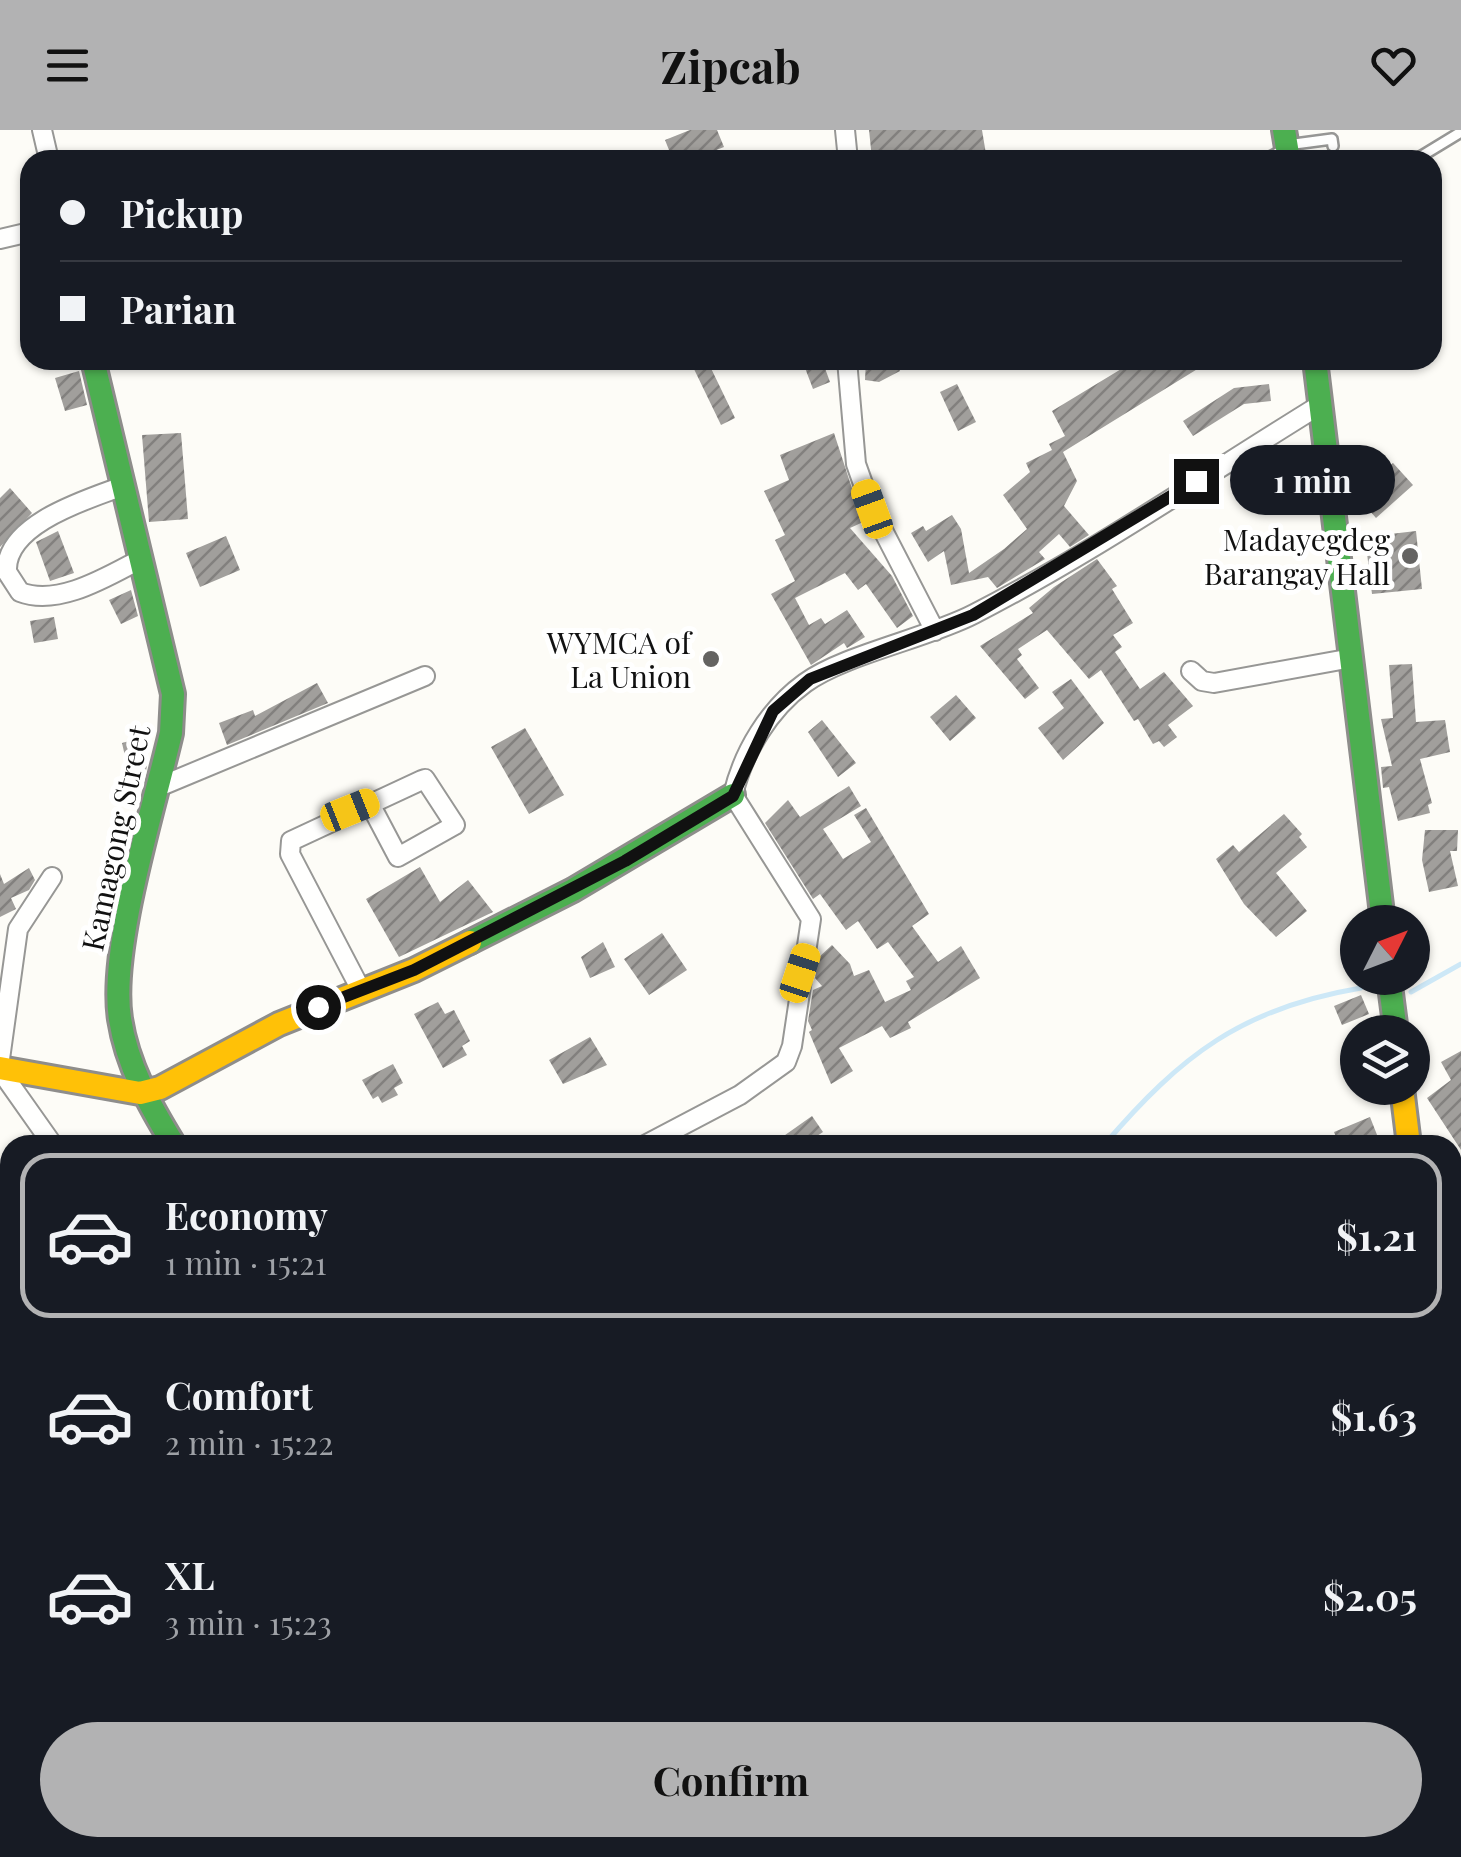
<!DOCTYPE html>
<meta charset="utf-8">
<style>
:root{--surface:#171b24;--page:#20242c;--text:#f1f3f6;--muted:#9ea1a6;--line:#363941;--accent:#b2b2b3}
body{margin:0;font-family:"Playfair Display",serif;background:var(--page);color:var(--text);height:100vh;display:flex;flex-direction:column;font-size:38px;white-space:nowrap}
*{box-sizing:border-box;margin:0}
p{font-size:32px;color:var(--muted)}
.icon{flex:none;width:55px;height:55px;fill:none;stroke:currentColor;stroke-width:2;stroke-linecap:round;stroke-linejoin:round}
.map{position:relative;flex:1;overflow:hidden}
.drawer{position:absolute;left:0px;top:1005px;width:1462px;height:722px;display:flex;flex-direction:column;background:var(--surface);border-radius:30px 30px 0 0;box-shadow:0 2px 8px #0004}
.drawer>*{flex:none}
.guide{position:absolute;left:20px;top:20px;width:1422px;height:220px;border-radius:30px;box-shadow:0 2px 8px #0004;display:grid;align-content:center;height:220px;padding:0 40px;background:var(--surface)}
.needle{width:65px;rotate:48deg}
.controls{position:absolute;left:1340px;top:775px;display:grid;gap:20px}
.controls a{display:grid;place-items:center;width:90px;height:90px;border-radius:50%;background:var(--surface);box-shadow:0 2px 8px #0004;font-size:50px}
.end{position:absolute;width:45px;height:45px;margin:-22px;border:12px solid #111;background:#fff;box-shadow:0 0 0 5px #fff}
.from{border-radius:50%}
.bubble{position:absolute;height:70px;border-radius:35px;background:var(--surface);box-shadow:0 2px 8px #0004;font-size:32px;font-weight:700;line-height:70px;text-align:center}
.car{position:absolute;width:30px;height:60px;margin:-30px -15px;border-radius:12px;box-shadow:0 0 8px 2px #0007;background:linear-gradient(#f5c518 24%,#345 0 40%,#f5c518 0 76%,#345 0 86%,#f5c518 0)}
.guide b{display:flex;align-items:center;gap:35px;height:95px;font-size:38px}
.guide b+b{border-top:2px solid var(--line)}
.guide i{width:25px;height:25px;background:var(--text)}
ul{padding:18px 0 0;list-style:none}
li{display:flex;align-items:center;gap:30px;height:165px;margin:0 20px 15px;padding:0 20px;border:5px solid transparent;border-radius:30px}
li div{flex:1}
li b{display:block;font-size:38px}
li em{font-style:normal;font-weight:700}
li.on{border-color:var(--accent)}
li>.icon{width:90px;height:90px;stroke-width:1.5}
.action{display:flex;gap:20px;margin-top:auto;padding:20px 40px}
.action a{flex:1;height:115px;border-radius:60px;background:var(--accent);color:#111;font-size:40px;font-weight:700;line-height:115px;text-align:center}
header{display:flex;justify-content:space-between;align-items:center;height:130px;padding:0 40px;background:var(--accent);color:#111;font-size:45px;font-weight:700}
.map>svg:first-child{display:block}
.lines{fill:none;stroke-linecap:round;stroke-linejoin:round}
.stream{stroke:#cde8f7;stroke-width:5}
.building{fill:url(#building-hatch)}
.lane-casing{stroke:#979795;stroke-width:14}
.street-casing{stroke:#979795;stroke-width:22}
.fast-casing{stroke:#8e8d8b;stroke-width:28}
.slow-casing{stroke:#8e8d8b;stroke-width:28}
.lane{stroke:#fffffe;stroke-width:9}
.street{stroke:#fffffe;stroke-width:18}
.fast{stroke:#4caf50;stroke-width:22}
.slow{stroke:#ffc107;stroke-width:22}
.route{stroke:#111;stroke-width:12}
.poi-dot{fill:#646362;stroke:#fff;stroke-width:4}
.labels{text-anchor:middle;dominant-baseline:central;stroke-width:10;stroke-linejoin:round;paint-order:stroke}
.poi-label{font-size:30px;fill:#111;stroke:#fff;text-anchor:end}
.street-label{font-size:30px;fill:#111;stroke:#fff}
</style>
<header><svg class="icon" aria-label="menu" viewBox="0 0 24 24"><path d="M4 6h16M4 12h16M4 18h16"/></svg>Zipcab<svg class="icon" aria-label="heart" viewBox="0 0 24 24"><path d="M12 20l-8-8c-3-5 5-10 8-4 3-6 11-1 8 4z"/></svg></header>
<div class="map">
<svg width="1461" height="1727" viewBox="0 0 1461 1727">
<defs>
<pattern id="building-hatch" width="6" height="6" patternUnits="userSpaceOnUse" patternTransform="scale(2.5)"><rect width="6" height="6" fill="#a19f9c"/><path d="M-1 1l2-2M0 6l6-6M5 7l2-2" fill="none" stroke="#82807e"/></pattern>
</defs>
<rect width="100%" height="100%" fill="#fdfcf7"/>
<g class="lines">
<path class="stream" d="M1411 862 1461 834
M1104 1015C1181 925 1242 878 1361 858
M855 1718 860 1727"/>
</g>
<path class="building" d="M690 0H717L724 17 691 30H673L665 10Z
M869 0H982L987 30H919L918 24 872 29Z
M707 230 735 288 721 295 693 237Z
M802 230H822L830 252 813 259Z
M866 230H895L900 241 879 252 865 250Z
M1136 230H1212L1063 322 1077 351 1064 376 1089 405 1070 417 1059 404 1039 422 1045 429 997 458 988 447 951 455 944 421 928 432 911 403 923 396 926 401 952 385 961 399 969 443 1004 419 1027 399 1003 365 1030 342 1026 333 1052 320 1049 314 1065 306 1052 281Z
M79 241 87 275 65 281 55 248Z
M957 254 976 292 958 301 940 262Z
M1269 254 1271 271 1244 274 1193 306 1183 291 1234 258Z
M181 303 188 389 149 392 142 305Z
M834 303 860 383 861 393 850 398 892 446 913 486 897 498 866 454 858 460 845 443 795 468 809 495 821 488 825 494 847 480 865 507 847 518 844 513 811 535 771 464 795 451 775 410 785 405 764 361 789 350 780 325Z
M1393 333 1413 355 1376 388 1356 365Z
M10 358 32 383 0 417V368Z
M58 401 74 443 50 451 36 412Z
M1416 401 1422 459 1372 464 1365 407Z
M226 406 240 440 200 457 186 423Z
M1097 429 1117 456 1112 459 1133 493 1113 505 1122 517 1115 522 1140 559 1164 542 1193 576 1168 595 1177 607 1164 617 1159 611 1153 614 1138 589 1134 591 1101 540 1089 549 1047 500 1018 519 1022 525 1017 529 1039 558 1025 569 980 516 1033 483 1029 478 1054 457Z
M131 460 138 486 121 494 109 470Z
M54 487 58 509 34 513 30 491Z
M1412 534 1416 592 1445 590 1450 622 1420 629 1432 673 1428 675 1430 683 1398 691 1389 657 1383 658 1381 637 1392 636 1381 589 1393 588 1389 535Z
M1071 549 1104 593 1063 630 1038 598 1064 578 1052 562Z
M317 553 328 573 227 615 219 593 253 580 255 586Z
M956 565 976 588 950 611 930 587Z
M822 590 856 633 838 647 808 602Z
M525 598 564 665 529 684 491 617Z
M140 608 147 636 143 654 132 657 122 613Z
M849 656 861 676 823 699 843 729 871 712 854 685 866 678 929 784 912 796 938 832 961 816 980 848 908 892 911 898 890 908 882 896 839 918 853 941 831 954 809 902 812 900 808 891 813 860 822 856 815 848 818 828 832 815 850 834 854 846 869 840 885 872 911 860 906 851 914 847 888 812 877 819 858 791 846 800 820 764 813 769 765 693 788 670 800 687Z
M1284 684 1302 704 1299 707 1307 717 1276 743 1307 781 1276 807 1244 774 1216 729 1233 715 1239 722Z
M1425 700H1458L1457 721H1450L1458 756 1429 762 1422 730Z
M420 737 440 772 468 750 493 782 399 827 366 769Z
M29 738 35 750 29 760 11 768 16 779 0 787V744L4 754Z
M662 803 687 840 649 865 624 829Z
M603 812 615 837 590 848 581 827Z
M1361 865 1369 884 1342 895 1334 876Z
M438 872 445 884 454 880 470 911 462 916 467 925 443 938 414 884Z
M590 907 607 935 563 954 549 930Z
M1461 921V1020L1427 968 1451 950 1441 932Z
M393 934 403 953 394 958 398 965 382 973 378 966 373 969 362 950Z
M812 986 823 1002 817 1006 823 1015H771Z
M1370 987 1381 1015H1339L1334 1002Z"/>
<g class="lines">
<g class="lane-casing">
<path id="lane" d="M1287 15 1332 9 1333 16
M1264 30 1285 19
M1415 30 1461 2"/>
</g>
<g class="street-casing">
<path id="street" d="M42 0 49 30
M845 0 848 30
M0 109 30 102
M847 230 856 334 872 379 935 501
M123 356C88 369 4 394 7 442L20 462C59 477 108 446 141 429
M1191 541 1202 551 1214 553 1352 528
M161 656 425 546
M362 862 290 724 291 711 422 650 425 649 455 695 398 727 369 672
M0 929 18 799 52 747
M0 940 53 1015
M645 1015 740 965 786 932 792 916 811 789 733 665C743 622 769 579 805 553 843 525 928 508 974 484 1093 423 1206 345 1320 275
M1452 1638 1461 1635
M484 1718V1727
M550 1718 556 1727
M703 1727 711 1719
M1241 1727 1246 1718"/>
</g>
<g class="fast-casing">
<path id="fast" d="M1284 0 1289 30
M93 230 173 564 171 603C154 677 109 819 120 889 127 935 150 976 174 1015
M1315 230 1383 792
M470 812 573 760 733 665
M1389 848 1396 902"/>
</g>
<g class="slow-casing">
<path id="slow" d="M0 938 140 963 160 958 279 894 414 840 470 812
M1402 958 1409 1015
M1452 1392 1461 1454"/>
</g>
<use href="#lane" class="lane"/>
<use href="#street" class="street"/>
<use href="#fast" class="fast"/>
<use href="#slow" class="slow"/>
</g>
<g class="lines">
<path class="route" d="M318 877 414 840 625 731 733 666 773 581 810 549 973 485 1196 351"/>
</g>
<g class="poi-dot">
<circle cx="1410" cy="426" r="10"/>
<circle cx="711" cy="529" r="10"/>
</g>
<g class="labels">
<g class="poi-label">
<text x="1390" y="409">Madayegdeg<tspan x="1390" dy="34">Barangay Hall</tspan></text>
<text x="691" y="512">WYMCA of<tspan x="691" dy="34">La Union</tspan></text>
</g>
<g class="street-label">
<text transform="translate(115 708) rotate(-78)">Kamagong Street</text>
</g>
</g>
</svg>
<div class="controls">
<a><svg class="needle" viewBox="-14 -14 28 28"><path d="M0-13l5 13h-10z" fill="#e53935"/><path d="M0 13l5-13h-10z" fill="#9ea1a6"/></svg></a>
<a><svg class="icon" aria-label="layers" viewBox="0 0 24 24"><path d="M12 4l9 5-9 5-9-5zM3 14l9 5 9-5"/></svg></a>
</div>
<i class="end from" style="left:318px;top:877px"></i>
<i class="end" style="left:1196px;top:351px"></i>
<div class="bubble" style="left:1230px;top:315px;width:165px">1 min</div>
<i class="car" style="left:872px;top:379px;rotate:340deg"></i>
<i class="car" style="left:350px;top:680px;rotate:68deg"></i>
<i class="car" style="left:800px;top:843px;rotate:18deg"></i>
<div class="guide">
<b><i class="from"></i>Pickup</b>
<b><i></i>Parian</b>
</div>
<section class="drawer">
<ul>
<li class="on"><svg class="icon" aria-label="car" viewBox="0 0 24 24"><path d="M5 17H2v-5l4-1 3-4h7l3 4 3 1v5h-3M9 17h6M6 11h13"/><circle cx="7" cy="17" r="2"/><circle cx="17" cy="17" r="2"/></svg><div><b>Economy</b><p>1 min · 15:21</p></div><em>$1.21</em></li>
<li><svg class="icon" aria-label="car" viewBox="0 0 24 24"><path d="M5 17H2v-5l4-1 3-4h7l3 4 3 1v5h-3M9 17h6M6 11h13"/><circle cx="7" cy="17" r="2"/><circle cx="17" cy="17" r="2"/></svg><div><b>Comfort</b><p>2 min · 15:22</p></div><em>$1.63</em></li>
<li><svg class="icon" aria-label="car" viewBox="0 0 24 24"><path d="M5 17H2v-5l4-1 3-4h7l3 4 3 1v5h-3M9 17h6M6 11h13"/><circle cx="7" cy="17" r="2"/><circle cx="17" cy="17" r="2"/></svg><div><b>XL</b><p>3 min · 15:23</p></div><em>$2.05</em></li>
</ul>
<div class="action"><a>Confirm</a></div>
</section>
</div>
